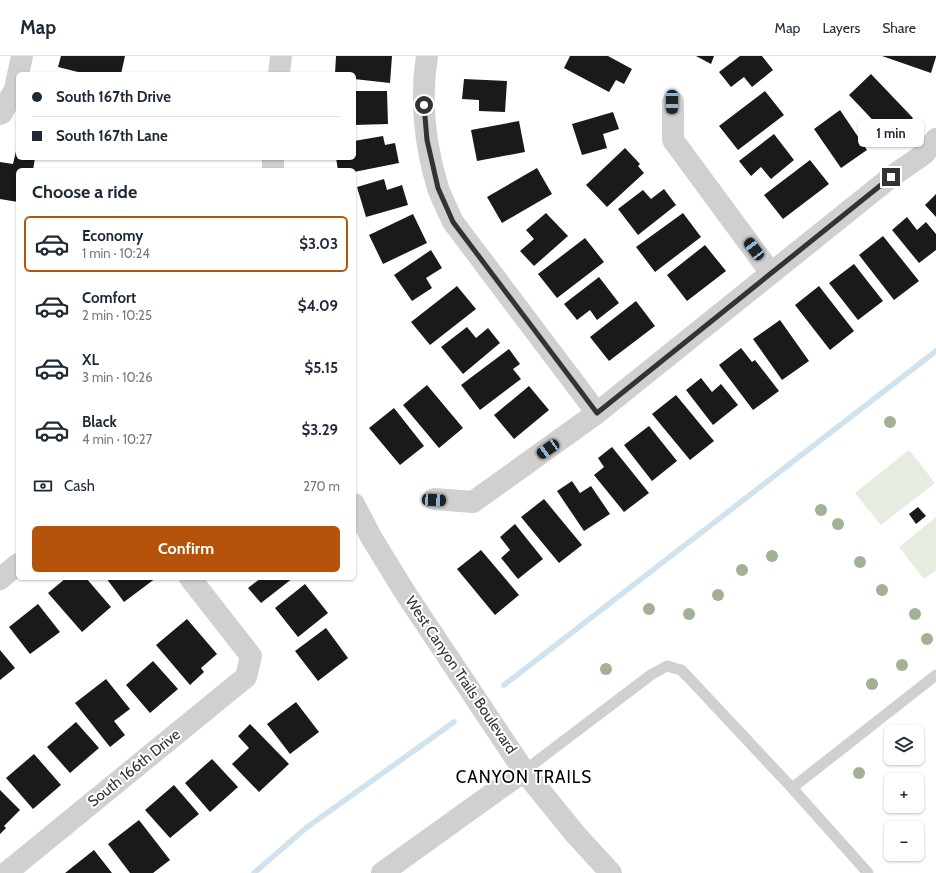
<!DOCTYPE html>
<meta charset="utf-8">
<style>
:root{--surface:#fff;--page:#f6f6f7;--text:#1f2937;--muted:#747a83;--line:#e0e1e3;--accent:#b45309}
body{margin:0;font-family:Cabin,sans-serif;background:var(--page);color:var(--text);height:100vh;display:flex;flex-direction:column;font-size:15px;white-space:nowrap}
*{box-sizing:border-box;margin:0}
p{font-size:13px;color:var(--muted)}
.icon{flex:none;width:22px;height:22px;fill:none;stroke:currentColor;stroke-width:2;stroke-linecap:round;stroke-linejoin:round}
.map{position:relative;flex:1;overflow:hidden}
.side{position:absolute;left:16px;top:112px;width:340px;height:412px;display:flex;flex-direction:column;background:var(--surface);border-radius:6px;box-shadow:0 1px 3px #0004}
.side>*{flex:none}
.hud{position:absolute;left:16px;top:16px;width:340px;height:88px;border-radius:6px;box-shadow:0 1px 3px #0004;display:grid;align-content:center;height:88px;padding:0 16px;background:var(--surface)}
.buttons{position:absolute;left:884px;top:669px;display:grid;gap:8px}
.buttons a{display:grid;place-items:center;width:40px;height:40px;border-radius:6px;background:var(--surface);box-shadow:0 1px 3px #0004;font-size:20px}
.end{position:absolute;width:18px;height:18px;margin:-9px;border:5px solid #333;background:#fff;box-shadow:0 0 0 2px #fff}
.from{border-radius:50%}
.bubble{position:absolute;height:28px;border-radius:6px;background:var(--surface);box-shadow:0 1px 3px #0004;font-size:13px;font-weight:800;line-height:28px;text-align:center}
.car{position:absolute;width:12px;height:24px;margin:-12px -6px;border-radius:5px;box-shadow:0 0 3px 1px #0007;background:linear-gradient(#222 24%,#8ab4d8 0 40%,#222 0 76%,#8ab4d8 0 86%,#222 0)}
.hud b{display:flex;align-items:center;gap:14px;height:38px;font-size:15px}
.hud b+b{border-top:1px solid var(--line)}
.hud i{width:10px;height:10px;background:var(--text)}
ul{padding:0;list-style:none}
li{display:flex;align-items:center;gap:12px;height:56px;margin:0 8px 6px;padding:0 8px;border:2px solid transparent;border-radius:6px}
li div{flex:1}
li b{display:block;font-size:15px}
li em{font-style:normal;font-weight:800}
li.active{border-color:var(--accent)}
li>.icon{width:36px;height:36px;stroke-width:1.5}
h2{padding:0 16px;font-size:18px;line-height:48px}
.pay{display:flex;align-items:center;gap:10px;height:44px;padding:0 16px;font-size:15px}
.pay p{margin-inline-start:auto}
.cta{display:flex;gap:8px;margin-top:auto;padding:8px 16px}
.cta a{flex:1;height:46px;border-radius:6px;background:var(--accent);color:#fff;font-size:16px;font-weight:800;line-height:46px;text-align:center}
header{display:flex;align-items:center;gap:24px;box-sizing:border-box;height:56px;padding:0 20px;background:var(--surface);border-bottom:1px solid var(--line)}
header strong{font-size:19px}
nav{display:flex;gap:22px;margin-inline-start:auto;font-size:14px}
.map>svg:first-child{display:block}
.green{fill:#e6ecdf}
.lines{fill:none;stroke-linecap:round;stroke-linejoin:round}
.stream{stroke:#cfe2ee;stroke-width:5.5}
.building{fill:#1a1a1a}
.service{stroke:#d0d0d0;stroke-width:11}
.minor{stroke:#d0d0d0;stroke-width:22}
.tertiary{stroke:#d0d0d0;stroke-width:22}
.tree{fill:#a2b095}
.route{stroke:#333;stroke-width:5}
.labels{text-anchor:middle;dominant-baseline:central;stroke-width:4;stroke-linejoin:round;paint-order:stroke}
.street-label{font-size:15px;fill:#333;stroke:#fff}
.quarter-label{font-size:17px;letter-spacing:1px;fill:#000;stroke:#fff}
</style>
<header>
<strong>Map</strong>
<nav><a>Map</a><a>Layers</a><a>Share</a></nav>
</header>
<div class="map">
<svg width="936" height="817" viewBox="0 0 936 817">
<rect width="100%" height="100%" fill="#fff"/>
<path class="green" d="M909 394 935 427 881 469 855 437Z
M936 461V514L924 523 899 491Z"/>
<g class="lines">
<path class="stream" d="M504 629 936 295
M254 817 306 772 454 666"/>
</g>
<path class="building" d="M61 0H125L121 18H86L58 11Z
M336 0H392L390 27 354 23V18H335Z
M570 0H608L632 13 624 28 616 24 609 36 564 12Z
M696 0H714L711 8Z
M740 0H762L773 14 752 31 744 21 731 31 719 16Z
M882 0H936V1L931 17Z
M871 18 913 62 900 74 894 67 884 76 849 39Z
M464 23 507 25 505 56 479 55V44L462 43Z
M354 35H387L388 68 354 69Z
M765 35 784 59 738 94 719 70Z
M840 54 867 94 841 112 814 73Z
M613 56 619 73 603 78 607 92 582 99 572 68Z
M519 65 525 96 477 105 471 74Z
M774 78 794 104 771 123 761 111 751 120 739 105Z
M383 80 385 89 395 87 399 107 354 116V114H338L336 102H354V85Z
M625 92 640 108 638 110 644 117 607 151 586 129Z
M16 95 18 96V102H35L33 114H18V146L0 143V106L13 108Z
M810 104 829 128 783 163 764 139Z
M537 112 552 138 502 167 487 141Z
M384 123 387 134 402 129 408 149 366 161 357 131Z
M664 133 676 149 638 179 618 153 643 134 651 143Z
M936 138V161L925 149Z
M546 157 568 180 534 210 520 195 534 183 526 174Z
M683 157 701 181 655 216 636 191Z
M413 158 427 187 383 208 369 179Z
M907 161 917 174 926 166 936 178V194L919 207 892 174Z
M883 180 919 225 894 244 859 199Z
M585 182 604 206 557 242 538 218Z
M705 189 726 215 687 245 667 219Z
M431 194 442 212 426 222 432 232 412 245 394 219Z
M854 208 883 245 858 264 829 227Z
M599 221 619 247 597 264 590 254 577 264 564 248Z
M457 230 476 253 430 289 411 266Z
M819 230 854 275 830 294 795 249Z
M636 245 655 270 609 305 590 281Z
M780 264 809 305 782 324 753 283Z
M467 271 476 282 488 272 500 287 463 318 441 291Z
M741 292 752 306 755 304 779 335 753 354 719 309Z
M509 293 520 308 513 313 521 323 480 354 461 329Z
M701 322 712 336 721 328 738 349 713 369 686 334Z
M427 329 463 372 439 392 403 349Z
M529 330 549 354 514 383 494 359Z
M676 339 714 385 690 404 652 358Z
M394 352 424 390 400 409 369 372Z
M649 370 677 405 652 425 624 389Z
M612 391 649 437 624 456 594 419 604 411 598 402Z
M572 425 580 437 591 430 610 458 584 475 557 435Z
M544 443 582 489 559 507 521 461Z
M918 451 926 460 916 468 909 458Z
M515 468 543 503 518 523 501 502 510 494 500 481Z
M481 494 519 539 495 559 457 513Z
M66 522H86L111 551 82 576 48 537Z
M106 522H156L124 546Z
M261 522H293L261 547 248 532Z
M305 528 328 557 298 581 275 552Z
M38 548 60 576 30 598 9 571Z
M187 563 217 598 201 612 204 616 190 629 156 589Z
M326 572 348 602 318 625 295 595Z
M0 594 15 612 0 624Z
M153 605 178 633 150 657 126 629Z
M106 623 130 653 114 665 125 679 110 691 75 647Z
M296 646 319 676 290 698 267 668Z
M76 666 99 692 70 717 47 691Z
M250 668 289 708 259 736 232 708 249 692 238 680Z
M34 698 61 729 33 753 6 722Z
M212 703 238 731 210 756 185 727Z
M174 729 199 758 170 782 145 754Z
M0 734 20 754 4 770 6 772 0 778Z
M139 764 170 804 153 817H130L108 788Z
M94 794 112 817H65Z"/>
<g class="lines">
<path class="service" d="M524 715 652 618 667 610 681 614 689 622 792 732 868 817
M792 732 936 619"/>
<path class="minor" d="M427 0C420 43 425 90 438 132 442 143 448 155 453 166L597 357
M673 46V84L771 217
M0 58 2 57 15 33 22 0
M434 443 473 446 597 357 891 121 924 98 936 83
M0 523 18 508
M6 817 246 621 251 600 190 522"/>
<path class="tertiary" d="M279 18 281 0
M273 114V102
M354 448 371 481 406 538 524 715 576 779 611 817
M382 817 524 715"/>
</g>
<g class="tree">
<circle cx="890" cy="366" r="6"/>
<circle cx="821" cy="454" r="6"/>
<circle cx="838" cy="468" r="6"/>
<circle cx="772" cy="500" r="6"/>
<circle cx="860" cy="506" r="6"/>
<circle cx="742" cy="514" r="6"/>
<circle cx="882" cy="534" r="6"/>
<circle cx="718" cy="539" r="6"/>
<circle cx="649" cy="553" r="6"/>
<circle cx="689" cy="558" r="6"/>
<circle cx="915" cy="558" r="6"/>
<circle cx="927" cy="583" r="6"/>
<circle cx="902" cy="609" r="6"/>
<circle cx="606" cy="613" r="6"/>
<circle cx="872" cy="628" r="6"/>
<circle cx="859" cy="717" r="6"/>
</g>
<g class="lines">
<path class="route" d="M424 49 427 84 438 132 453 166 597 357 891 121"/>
</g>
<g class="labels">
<g class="street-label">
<text transform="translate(461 619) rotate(56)">West Canyon Trails Boulevard</text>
<text transform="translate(134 712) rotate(-39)">South 166th Drive</text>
</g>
<g class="quarter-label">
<text x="524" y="721">CANYON TRAILS</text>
</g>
</g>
</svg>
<div class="buttons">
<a><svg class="icon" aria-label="layers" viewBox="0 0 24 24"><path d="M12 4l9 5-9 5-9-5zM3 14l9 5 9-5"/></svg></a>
<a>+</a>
<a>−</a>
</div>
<i class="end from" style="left:424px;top:49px"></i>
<i class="end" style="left:891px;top:121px"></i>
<div class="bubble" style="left:858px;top:63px;width:66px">1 min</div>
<i class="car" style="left:672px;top:46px;rotate:180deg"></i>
<i class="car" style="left:754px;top:193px;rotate:323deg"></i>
<i class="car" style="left:548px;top:393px;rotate:235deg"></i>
<i class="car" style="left:434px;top:444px;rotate:93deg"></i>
<div class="hud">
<b><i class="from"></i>South 167th Drive</b>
<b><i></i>South 167th Lane</b>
</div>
<section class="side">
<h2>Choose a ride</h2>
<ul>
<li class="active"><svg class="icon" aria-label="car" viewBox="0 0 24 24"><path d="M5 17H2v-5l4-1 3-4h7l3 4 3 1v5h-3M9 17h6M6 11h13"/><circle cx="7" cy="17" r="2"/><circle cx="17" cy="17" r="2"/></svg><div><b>Economy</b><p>1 min · 10:24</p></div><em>$3.03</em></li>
<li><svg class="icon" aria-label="car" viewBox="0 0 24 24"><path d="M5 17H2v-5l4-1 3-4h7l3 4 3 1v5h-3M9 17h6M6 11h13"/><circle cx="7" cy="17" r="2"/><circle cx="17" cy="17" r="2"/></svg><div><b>Comfort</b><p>2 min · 10:25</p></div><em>$4.09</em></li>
<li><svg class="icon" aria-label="car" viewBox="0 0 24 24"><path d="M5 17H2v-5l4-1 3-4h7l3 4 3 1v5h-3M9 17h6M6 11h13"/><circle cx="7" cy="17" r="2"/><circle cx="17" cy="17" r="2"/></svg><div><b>XL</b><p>3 min · 10:26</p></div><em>$5.15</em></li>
<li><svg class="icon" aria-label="car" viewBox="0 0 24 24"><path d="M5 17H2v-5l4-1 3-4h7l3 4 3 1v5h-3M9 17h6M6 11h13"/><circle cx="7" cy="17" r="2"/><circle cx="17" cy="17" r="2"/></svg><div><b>Black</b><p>4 min · 10:27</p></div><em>$3.29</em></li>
</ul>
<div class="pay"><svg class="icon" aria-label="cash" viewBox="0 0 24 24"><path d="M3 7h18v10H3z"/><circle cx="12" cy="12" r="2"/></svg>Cash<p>270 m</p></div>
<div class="cta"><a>Confirm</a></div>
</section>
</div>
